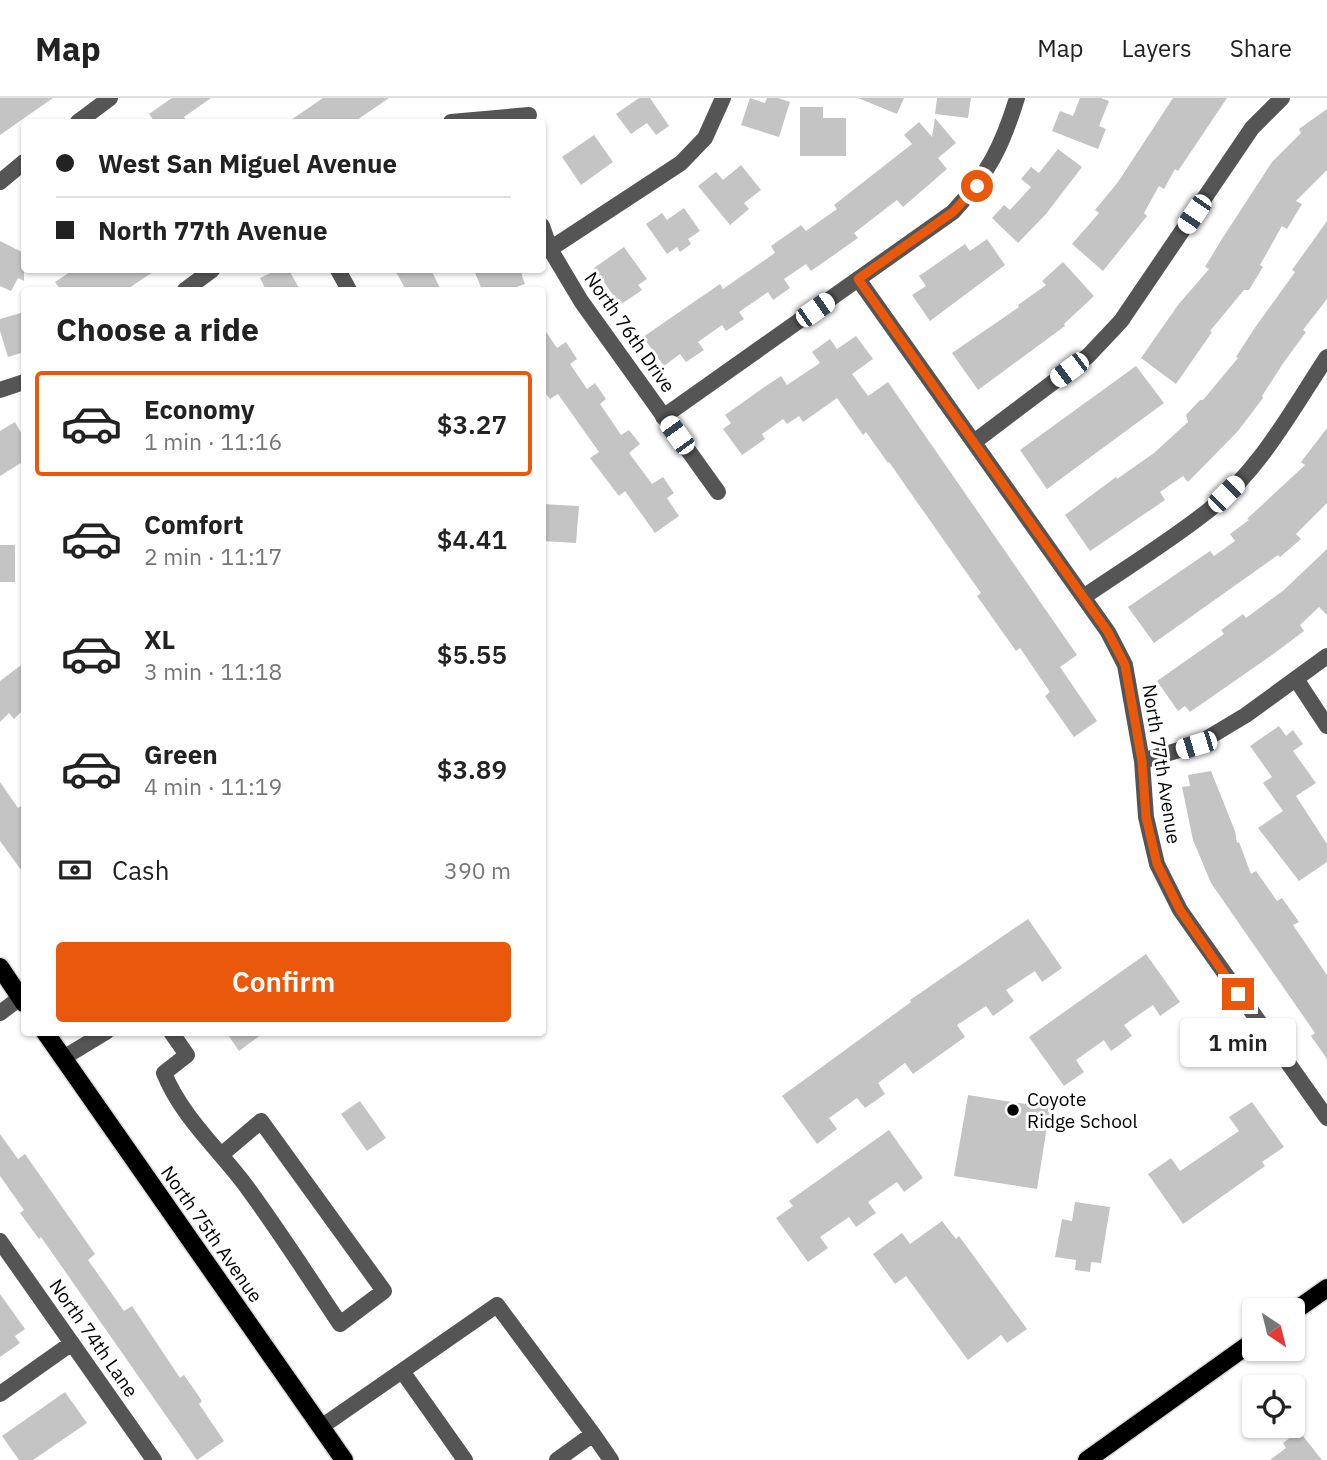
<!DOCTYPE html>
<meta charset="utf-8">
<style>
:root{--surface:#fff;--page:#f2f2f2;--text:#222;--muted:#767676;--line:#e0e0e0;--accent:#ea580c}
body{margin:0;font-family:"IBM Plex Sans",sans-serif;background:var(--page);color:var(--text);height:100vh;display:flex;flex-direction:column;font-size:26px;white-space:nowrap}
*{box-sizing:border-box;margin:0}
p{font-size:23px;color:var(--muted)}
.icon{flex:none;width:38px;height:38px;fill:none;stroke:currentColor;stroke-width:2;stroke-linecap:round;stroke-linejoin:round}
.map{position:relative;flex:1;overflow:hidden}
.sheet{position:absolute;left:21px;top:189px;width:525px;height:749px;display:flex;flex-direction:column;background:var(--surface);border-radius:7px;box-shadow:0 2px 5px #0004}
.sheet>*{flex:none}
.guide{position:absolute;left:21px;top:21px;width:525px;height:154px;border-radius:7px;box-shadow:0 2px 5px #0004;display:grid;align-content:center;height:154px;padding:0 35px;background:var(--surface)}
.needle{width:46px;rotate:145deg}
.tools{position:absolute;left:1242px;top:1200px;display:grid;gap:14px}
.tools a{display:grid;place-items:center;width:63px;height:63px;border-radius:7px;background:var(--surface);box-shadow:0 2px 5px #0004;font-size:35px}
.end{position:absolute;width:32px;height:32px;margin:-16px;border:9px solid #ea580c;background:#fff;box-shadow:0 0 0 4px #fff}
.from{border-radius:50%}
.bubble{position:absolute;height:49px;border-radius:7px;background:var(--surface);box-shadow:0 2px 5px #0004;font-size:23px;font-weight:600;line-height:49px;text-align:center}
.car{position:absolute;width:21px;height:42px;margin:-21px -10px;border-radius:9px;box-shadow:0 0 5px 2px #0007;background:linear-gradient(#fff 24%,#345 0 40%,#fff 0 76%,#345 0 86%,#fff 0)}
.guide b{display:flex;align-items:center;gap:24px;height:66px;font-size:26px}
.guide b+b{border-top:2px solid var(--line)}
.guide i{width:18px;height:18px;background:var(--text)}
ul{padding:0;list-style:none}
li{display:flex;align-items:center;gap:21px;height:105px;margin:0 14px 10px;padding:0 21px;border:4px solid transparent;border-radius:7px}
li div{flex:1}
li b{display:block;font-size:26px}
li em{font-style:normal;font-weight:600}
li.selected{border-color:var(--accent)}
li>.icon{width:63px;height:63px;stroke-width:1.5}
h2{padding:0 35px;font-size:32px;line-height:84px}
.pay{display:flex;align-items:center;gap:18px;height:77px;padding:0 35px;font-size:26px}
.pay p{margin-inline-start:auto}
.primary-button{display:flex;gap:14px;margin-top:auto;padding:14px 35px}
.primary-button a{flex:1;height:80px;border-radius:7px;background:var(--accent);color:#fff;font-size:28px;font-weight:600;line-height:80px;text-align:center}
header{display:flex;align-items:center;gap:42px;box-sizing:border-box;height:98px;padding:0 35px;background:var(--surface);border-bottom:2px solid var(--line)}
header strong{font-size:33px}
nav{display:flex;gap:38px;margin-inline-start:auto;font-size:24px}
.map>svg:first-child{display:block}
.building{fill:#c4c4c4}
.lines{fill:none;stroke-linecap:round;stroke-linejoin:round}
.major-casing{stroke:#dbdbdb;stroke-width:21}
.minor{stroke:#555;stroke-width:16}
.major{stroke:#000;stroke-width:18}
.route{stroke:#ea580c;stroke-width:9}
.poi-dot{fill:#000;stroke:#fff;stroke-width:2.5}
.labels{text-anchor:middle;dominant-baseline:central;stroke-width:6;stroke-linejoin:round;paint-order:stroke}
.street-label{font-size:19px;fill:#000;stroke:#fff}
.poi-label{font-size:19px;fill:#000;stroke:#fff;text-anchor:start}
</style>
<header>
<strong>Map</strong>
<nav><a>Map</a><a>Layers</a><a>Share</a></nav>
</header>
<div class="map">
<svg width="1327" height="1362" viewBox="0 0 1327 1362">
<rect width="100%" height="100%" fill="#fff"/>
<path class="building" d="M0 0H53L0 37Z
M172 0H211L184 19 187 24H155L149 16Z
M323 0H389L354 24H288Z
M639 0H650L669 28 656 37 647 25 631 36 616 16Z
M750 0 765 5 767 0H778L790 4 779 39 741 27Z
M858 0H904L897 16Z
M937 0H971L968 20 935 16Z
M1080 0H1101L1109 3 1099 28 1106 31 1098 51 1052 33 1060 13 1073 18Z
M1173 0H1227L1178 73 1175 71 1164 91 1159 88 1144 115 1147 118 1103 173 1072 146 1099 115 1095 112 1118 84Z
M800 9H823V20H846V58H800Z
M1327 11V72L1296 103 1302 106 1287 131 1282 128 1260 167 1263 169 1249 192H1244L1210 233 1212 234 1176 286 1141 260 1178 207 1209 171 1205 169 1220 144 1272 64 1301 35 1299 31Z
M935 20 956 45 938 60 947 71 903 109 897 102 854 135 858 140 811 173 806 166 784 181 790 190 773 202 768 194 739 214 744 221 726 233 722 227 698 244 704 252 686 264 680 256 664 268 643 239 720 186 723 191 775 155 771 148 801 127 806 133 837 111 834 107 912 46 904 37 919 24 932 39Z
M594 37 613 64 581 87 562 59Z
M1058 51 1082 69 1046 116 1018 145 992 120 1004 107 1010 112 1031 89 1021 81 1031 69 1039 75Z
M741 67 761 92 744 105 749 111 730 127 698 88 716 74 723 82Z
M684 110 700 133 688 141 691 146 680 154 677 149 667 156 646 126 662 115 667 122Z
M1327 123V201L1303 232 1306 234 1284 264 1262 298 1263 300 1238 333 1188 384 1183 378 1160 394 1165 402 1090 453 1065 417 1116 379 1117 381 1154 355 1188 324 1186 317 1200 302H1203L1238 260 1236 259 1254 231 1295 174 1292 172Z
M987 141 1005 167 930 223 912 197 926 188 919 178 965 146 970 153Z
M0 143 24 155V183L18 180 11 193 0 188Z
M624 149 647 181 638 187 642 192 620 207 594 170Z
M1063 164 1094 198 1064 226 1065 228 978 292 952 255 1019 209 1018 207 1046 187 1042 183Z
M73 172H156L126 192H61L55 184Z
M277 172H289L300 192H266L260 180Z
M395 172H431L441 192H406Z
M474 172H520L525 186 508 192H482Z
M24 214V254L8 259 0 233V221Z
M542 228 557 250 566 244 577 261 570 266 587 291 595 285 606 301 600 306 621 337 629 332 640 346 629 355 652 386 663 379 674 395 667 400 679 418 655 435 625 393 619 398 590 360 599 354 558 296 550 301 542 291Z
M856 238 873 261 852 276 868 298 888 284 1077 557 1060 569 1097 623 1074 639 1045 598 1050 594 1020 550 1016 553 977 498 981 495 959 464 889 364 888 365 866 334 863 337 837 300 803 324 799 318 787 326 783 321 762 336 765 341 742 357 723 331 731 325 725 317 763 290 781 278 787 287 820 265 812 254 830 241 837 251Z
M1136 268 1164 305 1047 391 1020 352Z
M15 324 24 340V363L0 378V333Z
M1327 330V405L1296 436 1301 441 1280 459 1278 457 1154 545 1128 509 1210 453 1214 458 1235 443 1230 436 1249 422 1247 421 1305 367 1301 364Z
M542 406 579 408 576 445 542 443Z
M0 447H15V484H0Z
M1327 451V517L1319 509 1300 527 1304 533 1272 557 1190 614 1185 608 1178 613 1157 583 1224 536 1221 532 1243 516 1246 520 1284 492Z
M24 565V611L14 621 9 615 0 624V583Z
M1279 628 1286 638 1293 632 1303 646 1293 653 1316 685 1296 698 1327 746V764L1299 783 1258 730 1283 713 1263 685 1272 679 1250 648Z
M1211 673 1235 733 1237 745 1239 744 1251 776 1256 773 1277 803 1282 800 1299 824 1293 827 1327 877V961L1311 938 1315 935 1211 785 1193 742 1182 689 1190 688 1188 677Z
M0 684 18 710 24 706V776L0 743Z
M1028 821 1062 870 1042 884 1035 873 1006 892 1014 903 993 918 986 908 957 927 965 939 913 976 905 965 878 985 885 996 865 1010 857 1000 829 1020 837 1031 817 1046 782 998 911 904 910 902Z
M1146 856 1180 904 1160 918 1153 907 1124 927 1132 938 1111 953 1104 942 1076 962 1084 974 1064 988 1029 939Z
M226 934H265L239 953Z
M968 997 1050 1010 1037 1091 954 1078Z
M360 1003 386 1040 367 1053 341 1016Z
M1252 1004 1284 1049 1262 1064 1265 1068 1183 1126 1148 1076 1171 1060 1180 1073 1239 1033 1229 1019Z
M889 1032 923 1080 904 1094 897 1084 868 1104 876 1115 856 1129 849 1119 820 1139 828 1150 808 1164 776 1120 793 1108 789 1103Z
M0 1036 18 1061 25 1056 95 1156 88 1162 124 1213 132 1208 180 1280 184 1277 202 1303 199 1306 224 1343 197 1362 41 1139 39 1141 20 1115 24 1112 0 1078Z
M1075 1104 1110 1109 1101 1165 1091 1164 1090 1174 1075 1172 1076 1162 1055 1159 1062 1121 1072 1123Z
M942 1123 956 1141 959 1138 1027 1231 1007 1245 1001 1237 968 1262 906 1178 895 1186 873 1156 902 1135 910 1146Z
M0 1196 25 1231 15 1238 20 1245 0 1259Z
M65 1294 87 1325 33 1362H19L2 1338Z
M1299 1333 1322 1362H1270L1286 1350 1283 1345Z"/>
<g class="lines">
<g class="major-casing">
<path id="major" d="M0 869 24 905
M45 934 344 1362
M1293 1214 1327 1190
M1087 1362 1255 1242"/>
</g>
<path class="minor" d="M78 24 110 0
M451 24 529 17
M0 84 24 64
M542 128 550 151 581 203 718 394
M550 151 681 65 705 40 723 0
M338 172 349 192
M858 181 1108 534 1125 567 1142 663 1146 719 1157 766 1180 812 1327 1020
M185 192 212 172
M0 292 24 284
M663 319 953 114C988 76 1002 49 1017 0
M974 344 1088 258 1121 223 1252 30 1282 0
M1085 498C1126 470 1170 443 1209 412 1260 372 1292 312 1327 259
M1296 581 1327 628
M1142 663 1196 647 1246 617 1327 558
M0 915 24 897
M171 934 187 957 164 975C182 1020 221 1053 249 1092 281 1136 310 1181 340 1226L384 1193 261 1023 221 1057
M63 960 106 934
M0 1143 154 1362
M0 1296 72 1245
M321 1329 402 1273
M465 1362 402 1273 497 1207 593 1336
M557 1362 593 1336 611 1362"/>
<use href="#major" class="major"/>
</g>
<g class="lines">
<path class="route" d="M977 88 953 114 858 181 1108 534 1125 567 1142 663 1146 719 1157 766 1180 812 1238 896"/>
</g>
<circle class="poi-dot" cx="1013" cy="1012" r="7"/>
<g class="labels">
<g class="street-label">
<text transform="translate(630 234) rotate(55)">North 76th Drive</text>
<text transform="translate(1162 666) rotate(81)">North 77th Avenue</text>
<text transform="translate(212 1136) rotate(55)">North 75th Avenue</text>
<text transform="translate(94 1240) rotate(55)">North 74th Lane</text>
</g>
<g class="poi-label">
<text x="1027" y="1001">Coyote<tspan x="1027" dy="22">Ridge School</tspan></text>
</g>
</g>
</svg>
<div class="tools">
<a><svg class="needle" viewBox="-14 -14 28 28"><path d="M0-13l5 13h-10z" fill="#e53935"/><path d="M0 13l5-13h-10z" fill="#767676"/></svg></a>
<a><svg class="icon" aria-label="locate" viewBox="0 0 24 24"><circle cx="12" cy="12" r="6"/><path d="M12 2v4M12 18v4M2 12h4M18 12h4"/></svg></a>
</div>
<i class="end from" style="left:977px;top:88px"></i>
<i class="end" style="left:1238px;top:896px"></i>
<div class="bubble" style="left:1180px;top:920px;width:116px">1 min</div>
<i class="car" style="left:1194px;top:116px;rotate:214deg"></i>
<i class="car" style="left:815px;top:212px;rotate:55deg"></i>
<i class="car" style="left:1069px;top:272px;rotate:233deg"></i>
<i class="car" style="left:677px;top:337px;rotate:324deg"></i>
<i class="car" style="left:1226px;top:396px;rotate:45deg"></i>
<i class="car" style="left:1196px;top:647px;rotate:253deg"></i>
<div class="guide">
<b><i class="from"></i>West San Miguel Avenue</b>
<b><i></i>North 77th Avenue</b>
</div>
<section class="sheet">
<h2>Choose a ride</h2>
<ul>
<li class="selected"><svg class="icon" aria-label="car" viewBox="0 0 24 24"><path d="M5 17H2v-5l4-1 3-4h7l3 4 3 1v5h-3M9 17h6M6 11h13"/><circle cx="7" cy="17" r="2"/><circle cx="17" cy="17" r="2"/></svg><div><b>Economy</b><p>1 min · 11:16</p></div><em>$3.27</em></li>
<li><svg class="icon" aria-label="car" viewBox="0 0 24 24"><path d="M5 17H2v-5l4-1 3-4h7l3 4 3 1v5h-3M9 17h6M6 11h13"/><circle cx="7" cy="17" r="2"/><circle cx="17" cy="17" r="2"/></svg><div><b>Comfort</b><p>2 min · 11:17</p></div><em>$4.41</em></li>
<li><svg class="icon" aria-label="car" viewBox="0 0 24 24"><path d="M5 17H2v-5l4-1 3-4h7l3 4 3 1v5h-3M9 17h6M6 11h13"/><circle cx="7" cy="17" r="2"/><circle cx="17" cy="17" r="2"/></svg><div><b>XL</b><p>3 min · 11:18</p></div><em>$5.55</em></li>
<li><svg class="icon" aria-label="car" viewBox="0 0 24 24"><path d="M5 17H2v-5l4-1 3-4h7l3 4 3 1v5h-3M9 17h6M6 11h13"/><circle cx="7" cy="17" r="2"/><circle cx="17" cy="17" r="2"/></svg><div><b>Green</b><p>4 min · 11:19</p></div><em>$3.89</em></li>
</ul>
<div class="pay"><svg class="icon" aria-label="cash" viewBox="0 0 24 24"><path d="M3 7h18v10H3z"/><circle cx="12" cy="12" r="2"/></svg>Cash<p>390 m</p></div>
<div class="primary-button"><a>Confirm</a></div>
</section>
</div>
